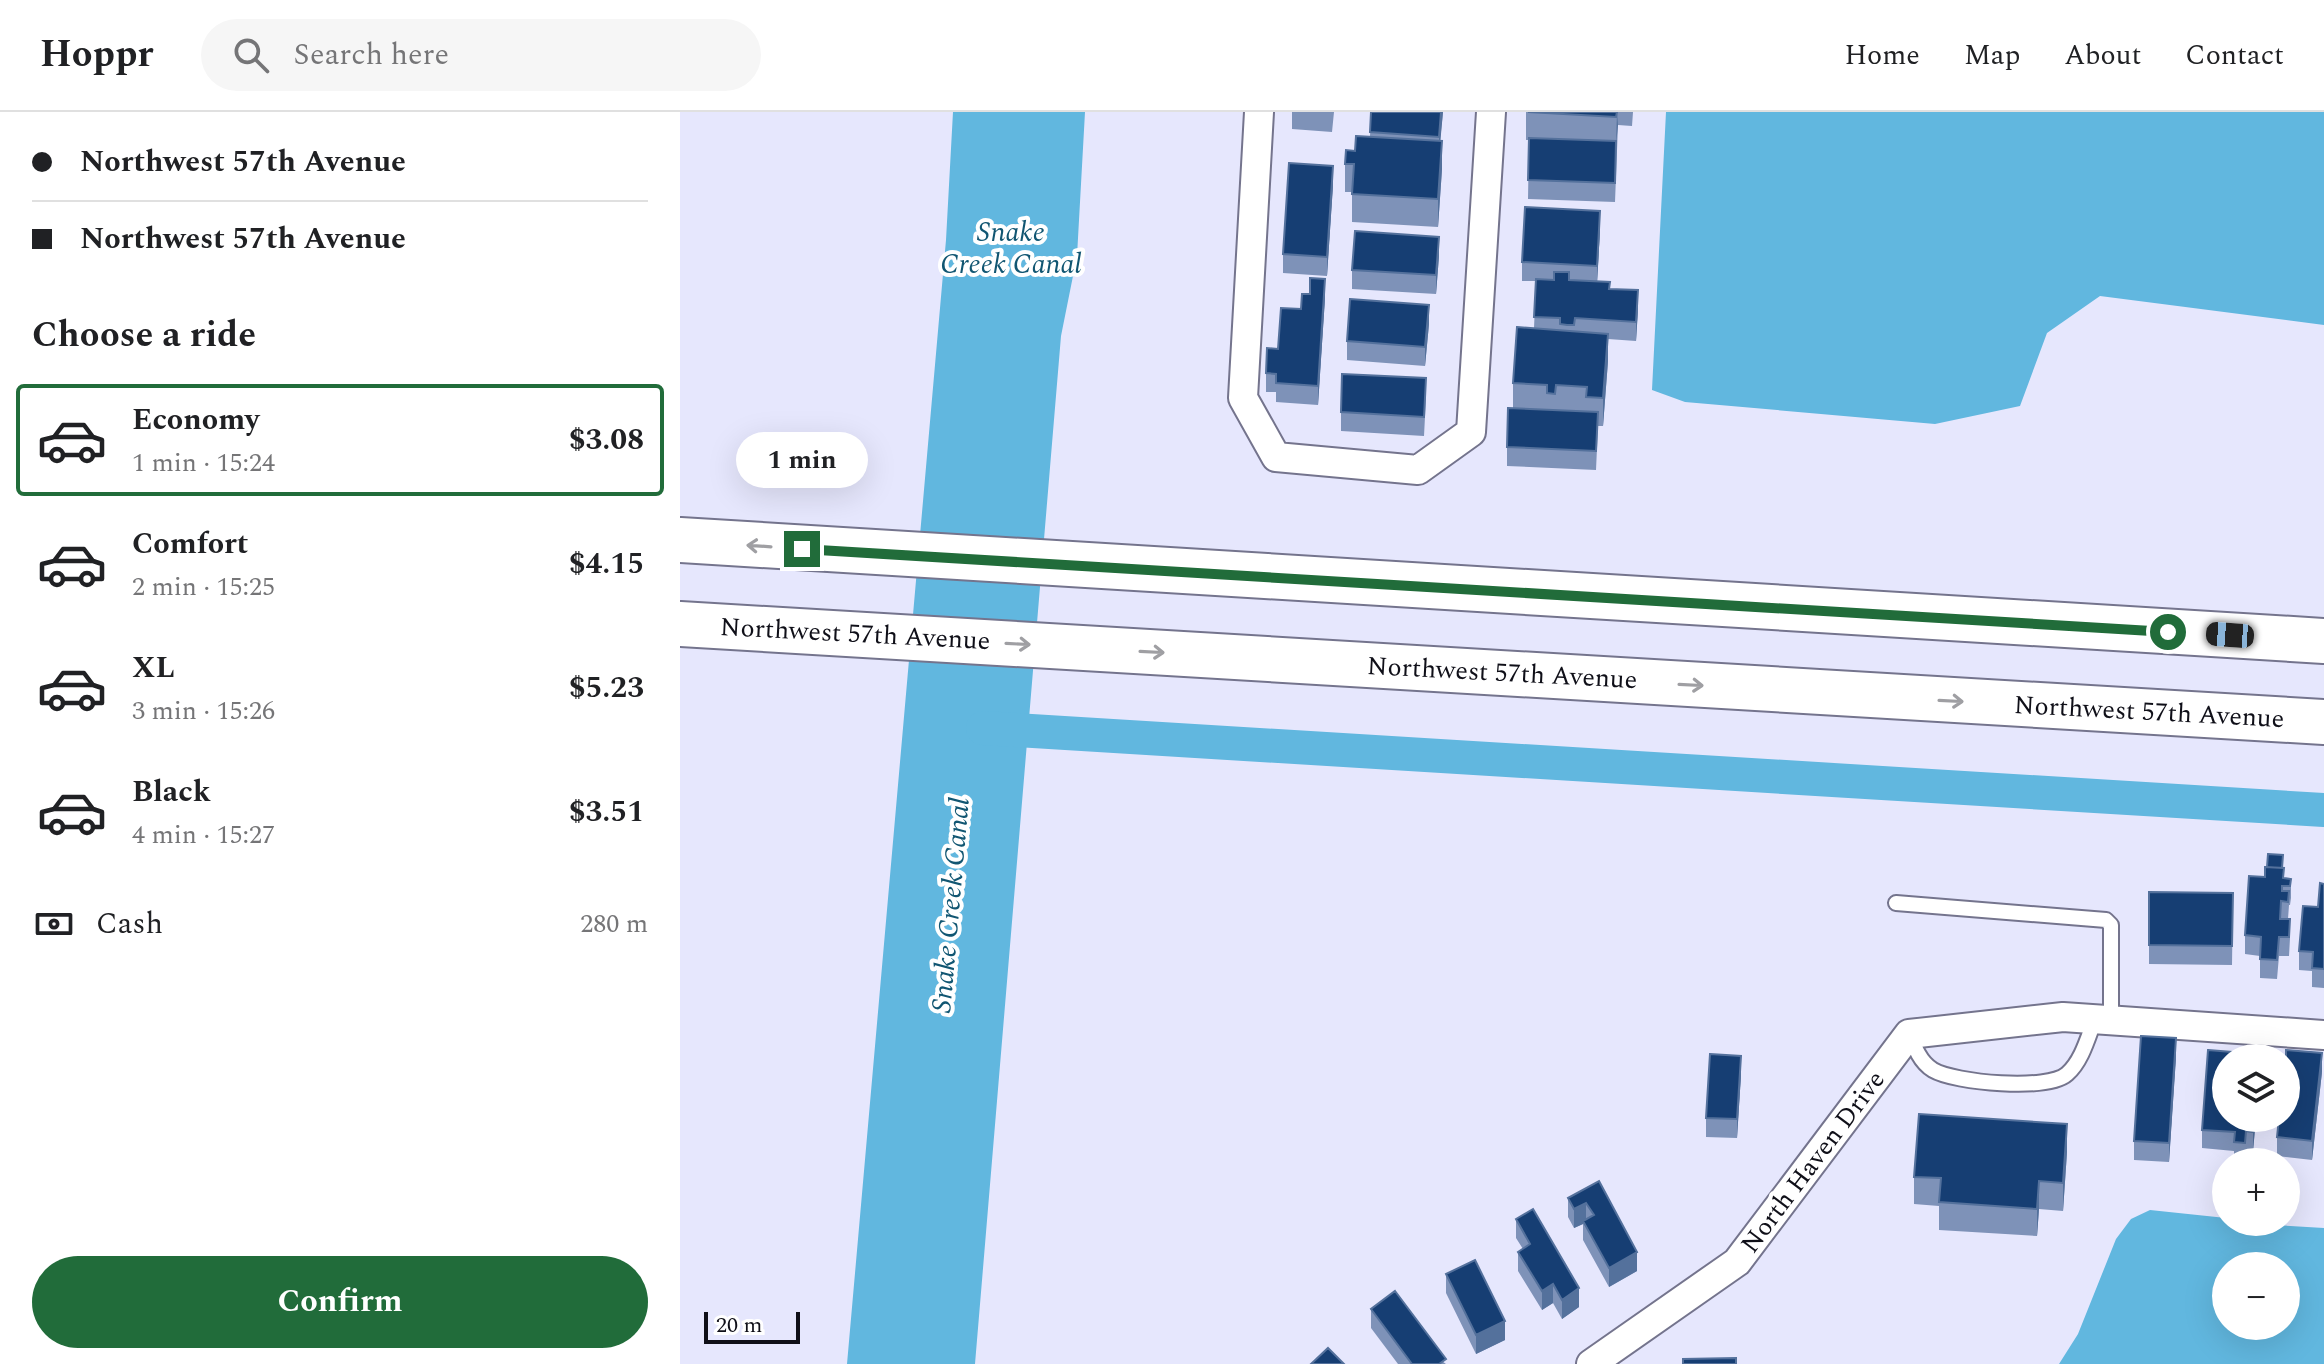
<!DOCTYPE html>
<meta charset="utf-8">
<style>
:root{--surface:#fff;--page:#f6f6f6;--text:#202124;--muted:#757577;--line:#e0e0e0;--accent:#216c3a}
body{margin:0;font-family:Spectral,serif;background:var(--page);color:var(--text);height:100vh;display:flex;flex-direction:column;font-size:30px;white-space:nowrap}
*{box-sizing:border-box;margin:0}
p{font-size:26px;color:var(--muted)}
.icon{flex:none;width:44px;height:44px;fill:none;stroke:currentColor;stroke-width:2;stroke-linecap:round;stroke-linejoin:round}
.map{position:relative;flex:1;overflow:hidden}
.sheet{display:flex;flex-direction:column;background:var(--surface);width:680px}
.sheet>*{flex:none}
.hud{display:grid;align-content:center;height:176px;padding:0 32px;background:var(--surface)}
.fabs{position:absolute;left:1532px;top:932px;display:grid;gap:16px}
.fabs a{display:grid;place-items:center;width:88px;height:88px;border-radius:50%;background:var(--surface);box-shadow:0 8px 32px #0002;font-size:40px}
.scale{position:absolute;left:24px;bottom:20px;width:96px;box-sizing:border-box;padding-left:8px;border:4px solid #0f0f18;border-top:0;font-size:22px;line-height:28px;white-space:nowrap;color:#0f0f18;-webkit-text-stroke:6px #fff;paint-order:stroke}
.end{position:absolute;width:36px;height:36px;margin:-18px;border:10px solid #216c3a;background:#fff;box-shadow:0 0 0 4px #fff}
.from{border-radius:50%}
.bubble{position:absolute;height:56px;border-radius:28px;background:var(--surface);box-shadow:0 8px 32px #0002;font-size:26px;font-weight:700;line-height:56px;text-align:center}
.car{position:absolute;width:24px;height:48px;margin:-24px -12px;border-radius:10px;box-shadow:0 0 6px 2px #0007;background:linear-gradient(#222 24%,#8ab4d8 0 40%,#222 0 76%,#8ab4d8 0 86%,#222 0)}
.hud b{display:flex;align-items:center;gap:28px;height:76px;font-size:30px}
.hud b+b{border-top:2px solid var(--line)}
.hud i{width:20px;height:20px;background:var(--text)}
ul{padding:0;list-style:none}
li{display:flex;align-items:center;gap:24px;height:112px;margin:0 16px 12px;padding:0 16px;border:4px solid transparent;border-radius:8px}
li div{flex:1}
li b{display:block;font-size:30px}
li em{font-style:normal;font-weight:700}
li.current{border-color:var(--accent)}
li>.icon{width:72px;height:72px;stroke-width:1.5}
h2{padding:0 32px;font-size:36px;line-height:96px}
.pay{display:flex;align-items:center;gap:20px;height:88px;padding:0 32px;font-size:30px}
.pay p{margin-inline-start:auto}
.action{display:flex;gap:16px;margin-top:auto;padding:16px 32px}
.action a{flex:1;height:92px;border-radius:48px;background:var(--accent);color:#fff;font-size:32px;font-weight:700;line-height:92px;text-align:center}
header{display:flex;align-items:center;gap:48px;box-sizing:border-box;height:112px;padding:0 40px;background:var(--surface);border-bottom:2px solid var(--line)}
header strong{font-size:38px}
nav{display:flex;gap:44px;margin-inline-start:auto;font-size:28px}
.search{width:560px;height:72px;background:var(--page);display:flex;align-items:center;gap:20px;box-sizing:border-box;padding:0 28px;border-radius:44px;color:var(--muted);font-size:30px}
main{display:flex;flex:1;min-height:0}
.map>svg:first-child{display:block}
.water{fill:#61b7df;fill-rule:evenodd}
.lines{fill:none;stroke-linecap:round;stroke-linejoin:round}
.canal{stroke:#61b7df;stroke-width:34}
.lane-casing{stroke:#74748d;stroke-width:18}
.street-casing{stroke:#74748d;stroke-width:32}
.primary-casing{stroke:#74748d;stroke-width:48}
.lane{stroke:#fff;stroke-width:14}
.street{stroke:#fff;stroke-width:28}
.primary{stroke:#fff;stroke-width:44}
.wall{fill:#7e92b8}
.shaded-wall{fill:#54719c}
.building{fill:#163e73;stroke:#54719c;stroke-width:2}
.oneway{stroke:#9f9fa3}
.route{stroke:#216c3a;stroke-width:10}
.labels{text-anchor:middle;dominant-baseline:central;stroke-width:8;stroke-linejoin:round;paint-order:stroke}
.street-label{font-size:26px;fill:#0f0f18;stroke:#fff}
.water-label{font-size:28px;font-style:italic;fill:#115672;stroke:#fff}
</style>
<header>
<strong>Hoppr</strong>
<div class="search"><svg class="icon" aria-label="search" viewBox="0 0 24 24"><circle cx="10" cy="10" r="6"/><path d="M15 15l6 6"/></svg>Search here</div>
<nav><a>Home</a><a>Map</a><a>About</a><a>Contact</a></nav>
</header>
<main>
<section class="sheet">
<div class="hud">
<b><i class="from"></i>Northwest 57th Avenue</b>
<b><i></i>Northwest 57th Avenue</b>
</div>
<h2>Choose a ride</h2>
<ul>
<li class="current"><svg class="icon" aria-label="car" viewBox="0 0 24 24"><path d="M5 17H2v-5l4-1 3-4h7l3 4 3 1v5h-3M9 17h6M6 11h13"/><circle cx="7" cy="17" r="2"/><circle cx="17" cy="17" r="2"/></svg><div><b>Economy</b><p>1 min · 15:24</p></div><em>$3.08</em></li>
<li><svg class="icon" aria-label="car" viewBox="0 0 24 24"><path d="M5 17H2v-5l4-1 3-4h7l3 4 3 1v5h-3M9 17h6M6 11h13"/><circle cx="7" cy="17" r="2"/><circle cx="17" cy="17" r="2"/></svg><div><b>Comfort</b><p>2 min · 15:25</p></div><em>$4.15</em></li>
<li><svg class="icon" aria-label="car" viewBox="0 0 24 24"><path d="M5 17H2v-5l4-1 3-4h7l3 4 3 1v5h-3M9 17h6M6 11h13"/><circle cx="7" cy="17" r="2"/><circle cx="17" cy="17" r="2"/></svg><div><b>XL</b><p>3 min · 15:26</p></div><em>$5.23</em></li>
<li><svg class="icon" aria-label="car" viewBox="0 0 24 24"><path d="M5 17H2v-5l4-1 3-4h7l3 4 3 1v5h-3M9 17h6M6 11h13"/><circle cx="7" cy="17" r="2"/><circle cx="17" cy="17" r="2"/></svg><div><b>Black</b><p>4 min · 15:27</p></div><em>$3.51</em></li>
</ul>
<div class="pay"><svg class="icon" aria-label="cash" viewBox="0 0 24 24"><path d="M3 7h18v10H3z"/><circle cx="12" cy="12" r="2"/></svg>Cash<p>280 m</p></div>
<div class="action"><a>Confirm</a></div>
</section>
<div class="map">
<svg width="1644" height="1252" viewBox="0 0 1644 1252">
<rect width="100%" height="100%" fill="#e6e7fd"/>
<path class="water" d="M273 0H405L397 144 381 224 295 1252H167L266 128Z
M986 0H1644V213L1420 184 1367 221 1340 294 1255 312 1005 290 972 278Z
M1470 1098 1546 1106V1110L1644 1116V1252H1379L1398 1222 1436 1127 1451 1107ZM1606 1154V1214H1546V1154Z"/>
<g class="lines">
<path class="canal" d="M303 616 1644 698"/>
<g class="lane-casing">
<path id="lane" d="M1216 791 1426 808 1431 813V908
M1230 922C1235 936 1240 950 1253 958 1275 971 1368 979 1387 962 1402 949 1408 925 1415 907"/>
</g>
<g class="street-casing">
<path id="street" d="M579 0 563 286 596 345 738 358 791 320 811 0
M911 1252 1057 1150 1229 922 1383 905 1644 923"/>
</g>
<g class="primary-casing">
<path id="primary" d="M0 428 1644 529
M0 512 1644 610"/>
</g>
<use href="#lane" class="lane"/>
<use href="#street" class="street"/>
<use href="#primary" class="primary"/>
</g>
<path class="wall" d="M612 0H654L652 20 612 17Z
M691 0H763L760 29 762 57 758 115 672 110V80H665V52L675 39 690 25Z
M846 0H953L952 14 938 13 935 90 848 87 849 28H846Z
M653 73 647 164 603 161V142Z
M920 118 917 169 930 177 958 197 956 229 928 227V249L923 314H918L916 358 827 354V335L833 296V271L854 216 856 169H842V150Z
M759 144 756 182 672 177V158Z
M630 182 645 186 638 293 596 290V280H586V261Z
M749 212 745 254 667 248V229Z
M746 285 744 324 661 319V300Z
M1603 756 1604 766 1611 767V786L1610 793H1609L1608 807 1610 826 1609 844H1599L1597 867 1580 866V844L1565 842V823L1585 765Z
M1644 772V876L1632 875V859L1619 858V839L1638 795Z
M1469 780 1553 781 1552 853 1469 852Z
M1496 945 1489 1050 1454 1048V1029Z
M1642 960 1632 1048 1597 1044V1025Z
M1061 963 1057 1026 1026 1025V1006Z
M1546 1006H1576L1573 1039 1566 1038 1565 1040 1579 1050 1554 1049V1039L1522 1036V1018Z
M1387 1040 1383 1099 1359 1097 1357 1124 1259 1118V1094L1234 1092V1065Z
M919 1069 957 1159 929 1175 903 1128V1112L894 1116 888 1105V1086Z
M836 1107 899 1195 882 1207 873 1191 862 1198 838 1159V1140L843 1137 836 1126Z
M766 1162 825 1228 796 1242 766 1181Z
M691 1197 766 1252H718L691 1216Z"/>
<path class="shaded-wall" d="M761 0H763L759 44V25Z
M937 0 938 13 936 33Z
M762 29V57L758 115V87Z
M653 54V73L647 164V145Z
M920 99V118L917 173V154Z
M759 125V144L756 182V163Z
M645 167V186L638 293V274Z
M958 178V197L956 229V210Z
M749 193V212L745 254V235Z
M928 222V249L923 314V286Z
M1496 926V945L1489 1050V1031Z
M1642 941V960L1632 1048V1029Z
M1061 944V963L1057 1026V1007Z
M1574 1006H1576L1573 1039V1020Z
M1387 1012V1040L1383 1099V1071Z
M1359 1069V1097L1357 1124V1097Z
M906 1091V1110L903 1109V1112L894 1116V1097Z
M957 1140V1159L929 1175V1156Z
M873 1172V1191L862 1198V1179Z
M899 1176V1195L882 1207V1188Z
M825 1209V1228L796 1242V1223Z"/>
<path class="building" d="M691 0H761L759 25 690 20Z
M848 0H937L936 5Z
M676 24 762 29 758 87 672 82 674 52H665L666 38 675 39Z
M849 26 936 29 935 71 848 68Z
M609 51 653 54 647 145 603 142Z
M845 95 920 99 917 154 842 150Z
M675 119 759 125 756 163 672 158Z
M874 160H889V168L930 170 929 177 958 178 956 210 895 206 894 213H887L880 212V206L854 205 856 167 874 168Z
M630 166 645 167 638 274 596 271V262L586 261 587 236 598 237 601 196 621 197 622 182H630Z
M670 187 749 193 745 235 667 229Z
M837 215 928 222 923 286 906 285 907 275 876 273 875 282 867 281V273L833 271Z
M662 262 746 266 744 305 661 300Z
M828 296 918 300 916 339 827 335Z
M1588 742 1603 743 1602 756 1587 755Z
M1585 755 1604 756 1603 766 1611 767 1610 774H1602V779H1609L1608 790 1601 789 1600 807H1610L1609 825H1599L1597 848 1580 847 1581 825 1565 823 1569 764 1585 765Z
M1640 771 1644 772V857L1632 856 1633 840 1619 839 1623 794 1638 795Z
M1469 780 1553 781 1552 834 1469 833Z
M1461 924 1496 926 1489 1031 1454 1029Z
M1528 938 1564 941 1563 946H1546V1006H1574L1573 1020 1566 1019 1565 1031 1554 1030 1555 1020 1522 1018Z
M1606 938 1642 941 1632 1029 1597 1025 1599 1006H1606Z
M1030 942 1061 944 1057 1007 1026 1006Z
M1239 1002 1387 1012 1383 1071 1359 1069 1357 1097 1259 1090 1261 1066 1234 1065Z
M1565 1040 1579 1042 1578 1050H1564Z
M919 1069 957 1140 929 1156 903 1109 914 1103 906 1091 894 1097 888 1086Z
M853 1097 899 1176 882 1188 873 1172 862 1179 838 1140 850 1132 836 1107Z
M795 1148 825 1209 796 1223 766 1162Z
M715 1179 766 1247 759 1252H732L691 1197Z
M648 1236 664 1252H631Z
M1056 1246V1252H1003V1247Z"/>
<defs><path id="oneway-shaft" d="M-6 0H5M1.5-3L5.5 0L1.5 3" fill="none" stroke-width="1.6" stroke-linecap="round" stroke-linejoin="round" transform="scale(2)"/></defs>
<g class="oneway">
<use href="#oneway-shaft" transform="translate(79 434) rotate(-176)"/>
<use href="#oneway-shaft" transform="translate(338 532) rotate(3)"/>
<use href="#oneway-shaft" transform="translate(472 540) rotate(3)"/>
<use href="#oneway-shaft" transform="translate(1011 573) rotate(3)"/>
<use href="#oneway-shaft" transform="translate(1271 589) rotate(3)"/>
</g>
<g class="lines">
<path class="route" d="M122 437 1488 520"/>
</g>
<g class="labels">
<g class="street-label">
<text transform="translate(175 522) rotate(3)">Northwest 57th Avenue</text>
<text transform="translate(822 561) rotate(3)">Northwest 57th Avenue</text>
<text transform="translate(1469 600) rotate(3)">Northwest 57th Avenue</text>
<text transform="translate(1133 1050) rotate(-53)">North Haven Drive</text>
</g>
<g class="water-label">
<text x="331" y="120">Snake<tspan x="331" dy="32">Creek Canal</tspan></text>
<text transform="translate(271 793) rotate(-85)">Snake Creek Canal</text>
</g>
</g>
</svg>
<div class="fabs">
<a><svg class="icon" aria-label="layers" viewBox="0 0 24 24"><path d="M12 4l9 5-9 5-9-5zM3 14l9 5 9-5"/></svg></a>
<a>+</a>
<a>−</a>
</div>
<div class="scale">20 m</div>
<i class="end from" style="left:1488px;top:520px"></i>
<i class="end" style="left:122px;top:437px"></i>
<div class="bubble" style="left:56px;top:320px;width:132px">1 min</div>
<i class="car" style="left:1550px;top:523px;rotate:274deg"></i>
</div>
</main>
